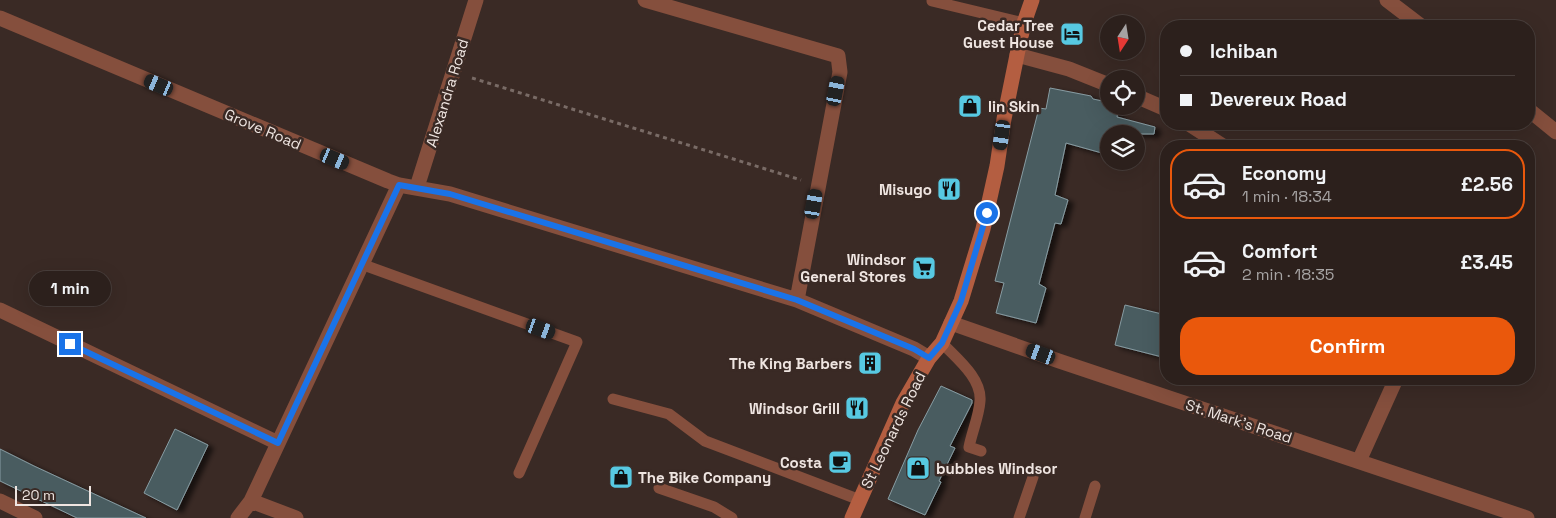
<!DOCTYPE html>
<meta charset="utf-8">
<style>
:root{--surface:#2c201c;--page:#342825;--text:#f1f3f6;--muted:#a6a3a3;--line:#483e3b;--accent:#ea580c}
body{margin:0;font-family:"Space Grotesk",sans-serif;background:var(--page);color:var(--text);height:100vh;display:flex;flex-direction:column;font-size:19px;white-space:nowrap}
*{box-sizing:border-box;margin:0}
p{font-size:16px;color:var(--muted)}
.icon{flex:none;width:28px;height:28px;fill:none;stroke:currentColor;stroke-width:2;stroke-linecap:round;stroke-linejoin:round}
.map{position:relative;flex:1;overflow:hidden}
.sheet{position:absolute;left:1160px;top:140px;width:375px;height:245px;display:flex;flex-direction:column;background:var(--surface);border-radius:20px;box-shadow:0 5px 20px #0002,0 0 0 1px var(--line)}
.sheet>*{flex:none}
.banner{position:absolute;left:1160px;top:20px;width:375px;height:110px;border-radius:20px;box-shadow:0 5px 20px #0002,0 0 0 1px var(--line);display:grid;align-content:center;height:110px;padding:0 20px;background:var(--surface)}
.needle{width:32px;rotate:192deg}
.fabs{position:absolute;left:1100px;top:15px;display:grid;gap:10px}
.fabs a{display:grid;place-items:center;width:45px;height:45px;border-radius:50%;background:var(--surface);box-shadow:0 5px 20px #0002,0 0 0 1px var(--line);font-size:25px}
.scale{position:absolute;left:15px;bottom:12px;width:76px;box-sizing:border-box;padding-left:5px;border:2px solid #efe5e1;border-top:0;font-size:14px;line-height:18px;white-space:nowrap;color:#efe5e1;-webkit-text-stroke:4px #3a2a25;paint-order:stroke}
.end{position:absolute;width:22px;height:22px;margin:-11px;border:6px solid #1a73e8;background:#fff;box-shadow:0 0 0 2px #fff}
.from{border-radius:50%}
.bubble{position:absolute;height:35px;border-radius:18px;background:var(--surface);box-shadow:0 5px 20px #0002,0 0 0 1px var(--line);font-size:16px;font-weight:800;line-height:35px;text-align:center}
.car{position:absolute;width:15px;height:30px;margin:-15px -8px;border-radius:6px;box-shadow:0 0 4px 1px #0007;background:linear-gradient(#222 24%,#8ab4d8 0 40%,#222 0 76%,#8ab4d8 0 86%,#222 0)}
.banner b{display:flex;align-items:center;gap:18px;height:48px;font-size:19px}
.banner b+b{border-top:1px solid var(--line)}
.banner i{width:12px;height:12px;background:var(--text)}
ul{padding:9px 0 0;list-style:none}
li{display:flex;align-items:center;gap:15px;height:70px;margin:0 10px 8px;padding:0 10px;border:2px solid transparent;border-radius:20px}
li div{flex:1}
li b{display:block;font-size:19px}
li em{font-style:normal;font-weight:800}
li.current{border-color:var(--accent)}
li>.icon{width:45px;height:45px;stroke-width:1.5}
.primary-button{display:flex;gap:10px;margin-top:auto;padding:10px 20px}
.primary-button a{flex:1;height:58px;border-radius:20px;background:var(--accent);color:#fff;font-size:20px;font-weight:800;line-height:58px;text-align:center}
.map>svg:first-child{display:block}
.building{fill:#485b60;stroke:#889da3;filter:url(#shadow)}
.lines{fill:none;stroke-linecap:round;stroke-linejoin:round}
.path{stroke:#796b66;stroke-width:3;stroke-dasharray:4 4;stroke-linecap:butt}
.lane{stroke:#854f3d;stroke-width:11}
.street{stroke:#854f3d;stroke-width:15}
.secondary{stroke:#b45e41;stroke-width:15}
.route{stroke:#1a73e8;stroke-width:6}
.labels{text-anchor:middle;dominant-baseline:central;stroke-width:5;stroke-linejoin:round;paint-order:stroke}
.poi-label{font-size:15px;font-weight:bold;fill:#efe5e1;stroke:#3a2a25;text-anchor:end}
.street-label{font-size:15px;fill:#efe5e1;stroke:#3a2a25}
</style>
<div class="map">
<svg width="1556" height="518" viewBox="0 0 1556 518">
<defs>
<filter id="shadow"><feDropShadow dx="5.5" dy="3" stdDeviation="2.5" flood-color="#0009"/></filter>
</defs>
<rect width="100%" height="100%" fill="#3a2a25"/>
<path class="building" d="M1050 88 1091 96 1093 99 1107 102 1109 108 1118 111 1117 117 1155 127 1154 134H1109V155L1066 143 1055 195 1068 200 1061 224 1055 223 1039 284 1046 288 1036 323 996 313 1004 283 995 281 1039 108 1046 109Z
M1125 305 1166 315V358L1115 345Z
M941 386 972 400V403L950 446 955 448 939 481 941 482 925 515 888 499 918 430Z
M175 429 208 445 177 510 144 493Z
M0 449 34 466 146 518H77L0 481Z"/>
<g class="lines">
<path class="path" d="M472 78 801 180"/>
<path class="lane" d="M932 1 1024 23
M361 264 577 342 519 473
M942 343C956 358 982 378 980 401 979 416 972 432 969 447L981 451
M613 399 669 414 705 441 860 500
M659 488 714 507 732 518
M1019 518 1033 477
M1085 518 1095 486"/>
<path class="street" d="M645 0 838 56 840 72 797 300
M1387 0 1421 26
M0 18 388 181 399 185 450 194 797 300 914 349 929 358
M1017 55 1069 69 1109 85
M1136 96 1166 109
M1529 110 1556 132
M1189 124 1223 146
M417 187 476 0
M0 310 278 443
M951 323 1059 361 1527 518
M1359 461 1396 379
M0 501 35 518
M251 501 296 518
M238 518 251 501 399 185"/>
<path class="secondary" d="M852 518 903 403 929 358 942 343 961 301 983 229 997 166 1004 119 1017 55 1024 23 1032 0"/>
</g>
<g class="lines">
<path class="route" d="M70 344 278 443 399 185 450 194 797 300 914 349 929 358 942 343 961 301 987 213"/>
</g>
<defs>
<g id="hotel-square" transform="scale(1.25)"><rect x="-9" y="-9" width="18" height="18" rx="4" fill="#57c9e2" stroke="#3a2a25"/><path d="M-6-4.5h1.5V1H6V5H4.5V3h-9V5H-6ZM-4 0a1.8 1.8 0 1 1 3.6 0ZM.5 0V-2.5h3Q6-2.5 6 0Z" fill="#111"/></g>
<g id="shop-square" transform="scale(1.25)"><rect x="-9" y="-9" width="18" height="18" rx="4" fill="#57c9e2" stroke="#3a2a25"/><path d="M-5-2.5h2.3a2.7 3.5 0 0 1 5.4 0H5L5.5 6h-11ZM-1.5-2.5h3a1.5 2.3 0 0 0-3 0Z" fill="#111"/></g>
<g id="restaurant-square" transform="scale(1.25)"><rect x="-9" y="-9" width="18" height="18" rx="4" fill="#57c9e2" stroke="#3a2a25"/><path d="M-5-6h1v4h1v-4h1v4h1v-4h1v5L-1.5 .5V6h-2V.5L-5-1ZM5-6V6H3V1.5H1.5Q1.5-4 5-6Z" fill="#111"/></g>
<g id="supermarket-square" transform="scale(1.25)"><rect x="-9" y="-9" width="18" height="18" rx="4" fill="#57c9e2" stroke="#3a2a25"/><path d="M-6-5.5h2.5l.6 2H6L4.5 2H-2.5L-4.4-4H-6ZM-1.5 3.2a1.3 1.3 0 1 0 .1 0ZM3 3.2a1.3 1.3 0 1 0 .1 0Z" fill="#111"/></g>
<g id="building-square" transform="scale(1.25)"><rect x="-9" y="-9" width="18" height="18" rx="4" fill="#57c9e2" stroke="#3a2a25"/><path d="M-4-6H4V6H1V3H-1V6H-4ZM-2.5-4.3h1.7v1.8h-1.7ZM.8-4.3h1.7v1.8H.8ZM-2.5-1h1.7V.8h-1.7ZM.8-1h1.7V.8H.8Z" fill="#111"/></g>
<g id="cafe-square" transform="scale(1.25)"><rect x="-9" y="-9" width="18" height="18" rx="4" fill="#57c9e2" stroke="#3a2a25"/><path d="M-5.5-4.5H6V0H3Q3 3.5 0 3.5H-2.5Q-5.5 3.5-5.5 0ZM3-3.2v2h1.7v-2ZM-6 4.5H4V6H-6Z" fill="#111"/></g>
</defs>
<g fill-rule="evenodd">
<use href="#hotel-square" x="1072" y="34"/>
<use href="#shop-square" x="970" y="106"/>
<use href="#restaurant-square" x="949" y="189"/>
<use href="#supermarket-square" x="924" y="268"/>
<use href="#building-square" x="870" y="363"/>
<use href="#restaurant-square" x="857" y="408"/>
<use href="#cafe-square" x="840" y="462"/>
<use href="#shop-square" x="918" y="468"/>
<use href="#shop-square" x="621" y="477"/>
</g>
<g class="labels">
<g class="poi-label">
<text x="1054" y="25">Cedar Tree<tspan x="1054" dy="17">Guest House</tspan></text>
<text x="988" y="106" text-anchor="start">Iin Skin</text>
<text x="932" y="189">Misugo</text>
<text x="906" y="259">Windsor<tspan x="906" dy="17">General Stores</tspan></text>
<text x="852" y="363">The King Barbers</text>
<text x="840" y="408">Windsor Grill</text>
<text x="822" y="462">Costa</text>
<text x="936" y="468" text-anchor="start">bubbles Windsor</text>
<text x="638" y="477" text-anchor="start">The Bike Company</text>
</g>
<g class="street-label">
<text transform="translate(447 93) rotate(-73)">Alexandra Road</text>
<text transform="translate(263 129) rotate(23)">Grove Road</text>
<text transform="translate(1239 421) rotate(18)">St. Mark's Road</text>
<text transform="translate(893 430) rotate(-64)">St Leonards Road</text>
</g>
</g>
</svg>
<div class="fabs">
<a><svg class="needle" viewBox="-14 -14 28 28"><path d="M0-13l5 13h-10z" fill="#e53935"/><path d="M0 13l5-13h-10z" fill="#a6a3a3"/></svg></a>
<a><svg class="icon" aria-label="locate" viewBox="0 0 24 24"><circle cx="12" cy="12" r="6"/><path d="M12 2v4M12 18v4M2 12h4M18 12h4"/></svg></a>
<a><svg class="icon" aria-label="layers" viewBox="0 0 24 24"><path d="M12 4l9 5-9 5-9-5zM3 14l9 5 9-5"/></svg></a>
</div>
<div class="scale">20 m</div>
<i class="end from" style="left:987px;top:213px"></i>
<i class="end" style="left:70px;top:344px"></i>
<div class="bubble" style="left:29px;top:271px;width:82px">1 min</div>
<i class="car" style="left:159px;top:85px;rotate:293deg"></i>
<i class="car" style="left:836px;top:91px;rotate:11deg"></i>
<i class="car" style="left:1002px;top:135px;rotate:188deg"></i>
<i class="car" style="left:335px;top:159px;rotate:113deg"></i>
<i class="car" style="left:814px;top:204px;rotate:10deg"></i>
<i class="car" style="left:541px;top:329px;rotate:110deg"></i>
<i class="car" style="left:1041px;top:354px;rotate:290deg"></i>
<div class="banner">
<b><i class="from"></i>Ichiban</b>
<b><i></i>Devereux Road</b>
</div>
<section class="sheet">
<ul>
<li class="current"><svg class="icon" aria-label="car" viewBox="0 0 24 24"><path d="M5 17H2v-5l4-1 3-4h7l3 4 3 1v5h-3M9 17h6M6 11h13"/><circle cx="7" cy="17" r="2"/><circle cx="17" cy="17" r="2"/></svg><div><b>Economy</b><p>1 min · 18:34</p></div><em>£2.56</em></li>
<li><svg class="icon" aria-label="car" viewBox="0 0 24 24"><path d="M5 17H2v-5l4-1 3-4h7l3 4 3 1v5h-3M9 17h6M6 11h13"/><circle cx="7" cy="17" r="2"/><circle cx="17" cy="17" r="2"/></svg><div><b>Comfort</b><p>2 min · 18:35</p></div><em>£3.45</em></li>
</ul>
<div class="primary-button"><a>Confirm</a></div>
</section>
</div>
